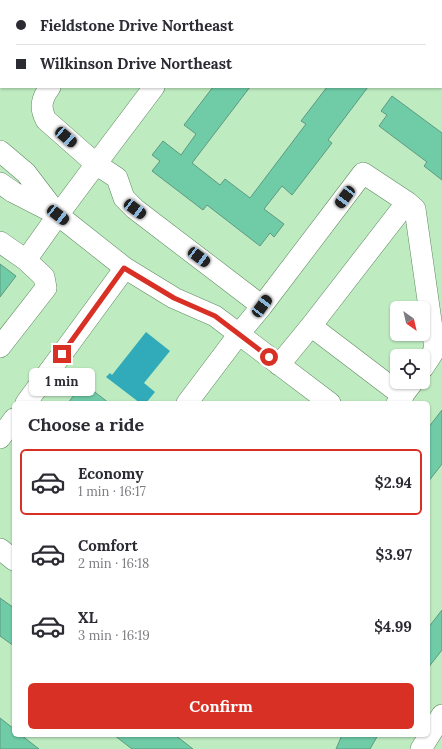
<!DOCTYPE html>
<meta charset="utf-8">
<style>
:root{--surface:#fff;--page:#f2f2f3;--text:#2b2b33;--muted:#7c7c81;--line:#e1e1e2;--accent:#d93025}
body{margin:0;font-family:Lora,serif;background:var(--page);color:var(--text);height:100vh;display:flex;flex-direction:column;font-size:15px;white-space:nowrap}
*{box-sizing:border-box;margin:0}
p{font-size:13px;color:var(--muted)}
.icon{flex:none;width:22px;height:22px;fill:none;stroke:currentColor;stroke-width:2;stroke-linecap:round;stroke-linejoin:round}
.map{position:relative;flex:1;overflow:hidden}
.side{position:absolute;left:12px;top:401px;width:418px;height:336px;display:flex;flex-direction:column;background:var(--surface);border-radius:6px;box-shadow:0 1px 3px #0004}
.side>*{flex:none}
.hud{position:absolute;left:0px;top:0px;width:442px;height:88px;box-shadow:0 1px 3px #0004;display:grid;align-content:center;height:88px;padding:0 16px;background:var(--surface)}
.needle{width:26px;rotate:146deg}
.tools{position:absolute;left:390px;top:301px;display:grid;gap:8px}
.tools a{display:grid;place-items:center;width:40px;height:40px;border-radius:6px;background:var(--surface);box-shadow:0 1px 3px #0004;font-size:20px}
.end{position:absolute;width:18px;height:18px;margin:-9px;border:5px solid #d93025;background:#fff;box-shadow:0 0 0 2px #fff}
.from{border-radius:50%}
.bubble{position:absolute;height:28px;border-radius:6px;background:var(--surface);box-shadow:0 1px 3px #0004;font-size:13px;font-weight:700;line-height:28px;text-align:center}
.car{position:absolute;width:12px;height:24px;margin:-12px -6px;border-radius:5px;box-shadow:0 0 3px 1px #0007;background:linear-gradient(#222 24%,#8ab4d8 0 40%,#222 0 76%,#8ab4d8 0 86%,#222 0)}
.hud b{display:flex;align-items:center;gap:14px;height:38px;font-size:15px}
.hud b+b{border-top:1px solid var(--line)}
.hud i{width:10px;height:10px;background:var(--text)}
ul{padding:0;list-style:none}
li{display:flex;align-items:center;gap:12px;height:66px;margin:0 8px 6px;padding:0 8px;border:2px solid transparent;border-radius:6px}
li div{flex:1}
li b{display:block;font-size:15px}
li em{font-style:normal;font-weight:700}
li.selected{border-color:var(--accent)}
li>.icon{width:36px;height:36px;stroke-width:1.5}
h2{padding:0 16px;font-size:18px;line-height:48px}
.button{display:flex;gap:8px;margin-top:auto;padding:8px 16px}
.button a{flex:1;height:46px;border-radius:6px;background:var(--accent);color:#fff;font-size:16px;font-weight:700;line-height:46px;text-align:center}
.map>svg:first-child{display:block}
.water{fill:#31abb9}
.building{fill:#6fcca7;stroke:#5d9a81}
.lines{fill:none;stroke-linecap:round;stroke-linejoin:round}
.minor-casing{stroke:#5f8861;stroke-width:22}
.major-casing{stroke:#6983aa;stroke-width:24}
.minor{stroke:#fff;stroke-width:21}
.major{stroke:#bed1fa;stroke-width:22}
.route{stroke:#d93025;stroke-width:5}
</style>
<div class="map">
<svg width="442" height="749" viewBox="0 0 442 749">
<rect width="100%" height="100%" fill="#beebc0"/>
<path class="water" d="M146 332 170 351 144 383 155 392 146 403H140L106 377 110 373 112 375Z"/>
<path class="building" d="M213 87H250L192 163 220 185 225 179 250 198 306 124 301 121 327 87H368L328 140 332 143 292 195 282 186 264 209 284 224 274 237 270 233 260 246 207 205 203 210 152 171 160 161 152 155 163 141 181 155 196 134 184 125Z
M392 96 442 133V180L424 166 427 162 379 126 387 115 381 111Z
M0 264 16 276 0 297Z
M83 383 109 403H68Z
M442 410V464L428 482V428Z
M0 598 14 608V646L0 636Z
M442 610V650L428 668V628Z
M0 718 14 729V735H21L39 749H0Z
M114 735H175L193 749H132Z
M342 735H378L370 749H336Z"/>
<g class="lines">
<g class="minor-casing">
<path id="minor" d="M201 0 202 1
M115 1 116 0
M50 87C42 98 39 107 46 120L96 164 154 87
M0 151 26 173 55 211
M0 183 13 192 58 215 125 268 174 298 215 316 330 403
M0 242 26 260 44 277 46 288 0 347
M26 260 58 215 96 164 117 178 124 198 135 209 262 306
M279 365 311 326
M403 396 311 326 407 202
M26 403 125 268
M187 403 239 334 262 306 363 173 407 202 415 209 435 349 429 359 423 368
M397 403 413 382
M0 438 14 419
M0 549 14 560
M421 749 442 715"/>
</g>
<g class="major-casing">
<path id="major" d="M0 4 1 3"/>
</g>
<use href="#minor" class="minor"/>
<use href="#major" class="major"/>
</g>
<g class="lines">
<path class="route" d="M62 354 124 268 174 298 215 316 269 357"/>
</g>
</svg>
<div class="tools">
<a><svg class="needle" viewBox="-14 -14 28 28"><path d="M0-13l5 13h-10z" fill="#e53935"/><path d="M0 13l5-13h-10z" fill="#7c7c81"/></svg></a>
<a><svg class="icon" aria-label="locate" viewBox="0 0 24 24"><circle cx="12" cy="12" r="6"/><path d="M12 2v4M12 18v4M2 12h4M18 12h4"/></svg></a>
</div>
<i class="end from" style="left:269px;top:357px"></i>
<i class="end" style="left:62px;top:354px"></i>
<div class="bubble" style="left:29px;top:368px;width:66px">1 min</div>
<i class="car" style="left:66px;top:137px;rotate:131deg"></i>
<i class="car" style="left:345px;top:197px;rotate:217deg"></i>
<i class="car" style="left:135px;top:209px;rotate:127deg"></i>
<i class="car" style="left:58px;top:215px;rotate:128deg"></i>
<i class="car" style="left:199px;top:257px;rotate:127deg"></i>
<i class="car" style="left:262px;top:306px;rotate:37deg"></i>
<div class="hud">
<b><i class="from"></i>Fieldstone Drive Northeast</b>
<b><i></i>Wilkinson Drive Northeast</b>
</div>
<section class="side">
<h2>Choose a ride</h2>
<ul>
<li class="selected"><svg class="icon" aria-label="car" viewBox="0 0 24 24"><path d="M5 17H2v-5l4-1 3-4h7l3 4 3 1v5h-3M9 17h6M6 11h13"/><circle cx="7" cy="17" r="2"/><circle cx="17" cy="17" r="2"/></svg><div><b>Economy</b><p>1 min · 16:17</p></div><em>$2.94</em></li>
<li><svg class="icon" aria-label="car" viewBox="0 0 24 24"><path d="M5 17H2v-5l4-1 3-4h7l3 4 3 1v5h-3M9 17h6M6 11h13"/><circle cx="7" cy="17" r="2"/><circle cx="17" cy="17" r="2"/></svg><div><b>Comfort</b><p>2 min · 16:18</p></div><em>$3.97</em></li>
<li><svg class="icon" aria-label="car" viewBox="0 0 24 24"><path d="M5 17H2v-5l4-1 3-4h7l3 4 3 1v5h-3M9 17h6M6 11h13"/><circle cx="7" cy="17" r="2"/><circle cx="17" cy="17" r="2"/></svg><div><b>XL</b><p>3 min · 16:19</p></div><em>$4.99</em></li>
</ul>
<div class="button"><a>Confirm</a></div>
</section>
</div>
